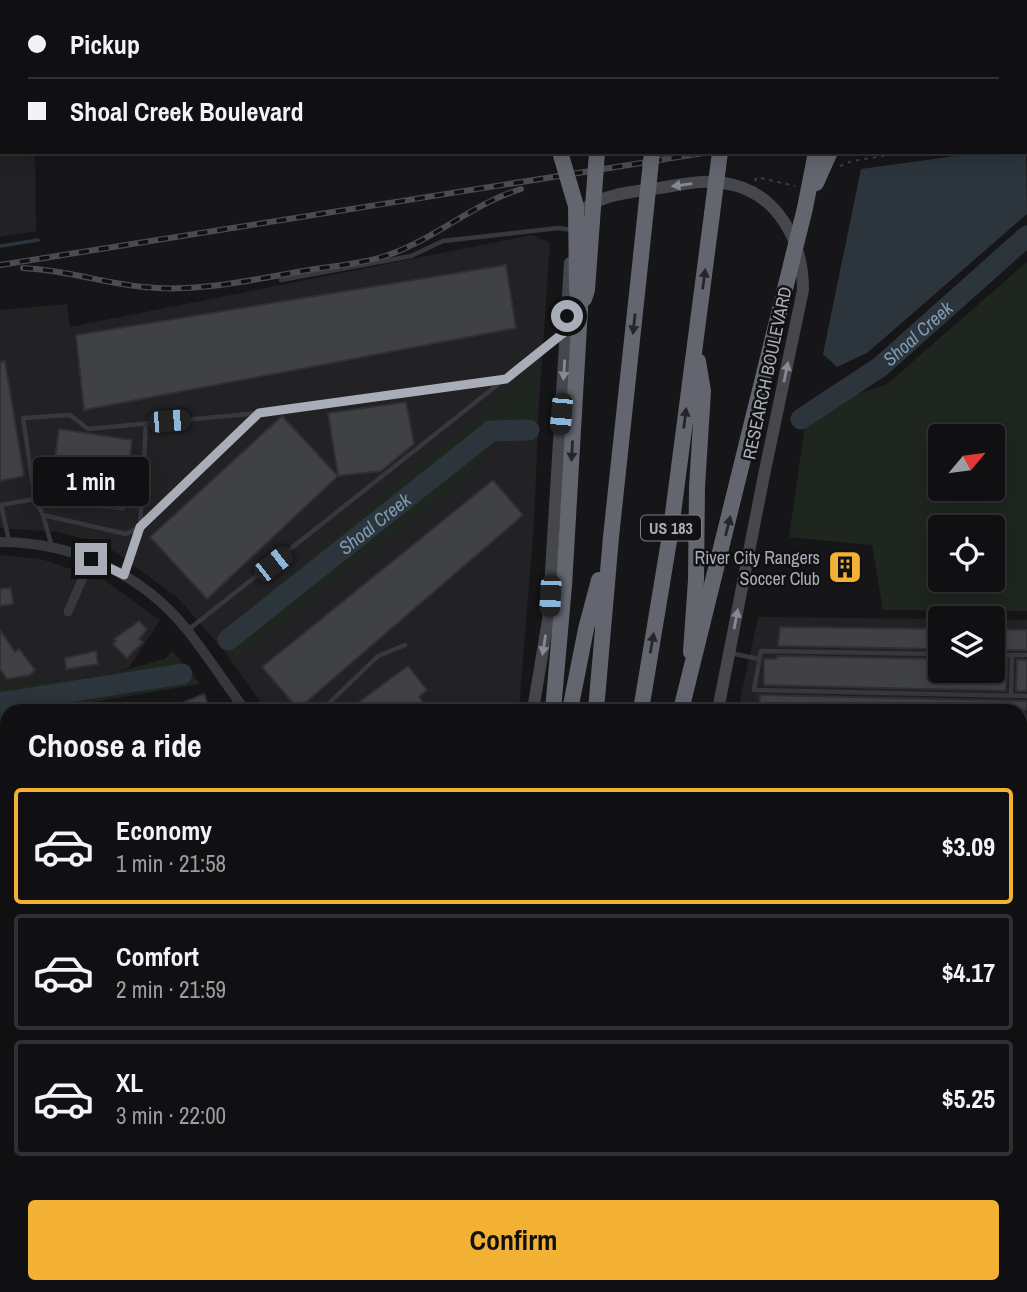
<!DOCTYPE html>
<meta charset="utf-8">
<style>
:root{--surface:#101012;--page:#19191b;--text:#f1f3f6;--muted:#9c9d9f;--line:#303032;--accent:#f2b134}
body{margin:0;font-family:"Archivo Narrow",sans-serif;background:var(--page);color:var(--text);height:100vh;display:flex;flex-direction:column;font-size:26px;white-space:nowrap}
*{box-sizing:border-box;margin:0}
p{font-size:23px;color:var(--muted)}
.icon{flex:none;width:38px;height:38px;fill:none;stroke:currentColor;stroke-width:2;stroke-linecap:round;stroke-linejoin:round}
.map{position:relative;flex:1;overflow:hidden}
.drawer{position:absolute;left:0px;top:704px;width:1027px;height:590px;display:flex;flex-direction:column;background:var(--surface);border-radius:21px 21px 0 0;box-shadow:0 4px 18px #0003,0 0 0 2px var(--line)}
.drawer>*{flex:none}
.guide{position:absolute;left:0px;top:0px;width:1027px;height:154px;box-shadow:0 4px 18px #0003,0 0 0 2px var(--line);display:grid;align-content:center;height:154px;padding:0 28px;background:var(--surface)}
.needle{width:46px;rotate:61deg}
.controls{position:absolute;left:928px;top:424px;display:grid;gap:14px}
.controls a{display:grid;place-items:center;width:77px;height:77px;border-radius:7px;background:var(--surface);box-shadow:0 4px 18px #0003,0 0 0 2px var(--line);font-size:35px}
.end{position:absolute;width:32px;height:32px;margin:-16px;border:9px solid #a8adb8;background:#111;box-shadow:0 0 0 4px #111}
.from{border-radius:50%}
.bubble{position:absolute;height:49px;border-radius:7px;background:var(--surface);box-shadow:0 4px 18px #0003,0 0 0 2px var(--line);font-size:23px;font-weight:800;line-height:49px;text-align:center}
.car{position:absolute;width:21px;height:42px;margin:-21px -10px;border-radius:9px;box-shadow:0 0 5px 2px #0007;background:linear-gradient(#222 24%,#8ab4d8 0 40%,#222 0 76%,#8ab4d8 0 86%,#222 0)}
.guide b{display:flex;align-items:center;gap:24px;height:66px;font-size:26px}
.guide b+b{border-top:2px solid var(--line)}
.guide i{width:18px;height:18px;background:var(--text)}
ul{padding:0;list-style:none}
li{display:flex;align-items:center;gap:21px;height:116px;margin:0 14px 10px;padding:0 14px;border:4px solid var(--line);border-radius:7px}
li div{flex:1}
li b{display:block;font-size:26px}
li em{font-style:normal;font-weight:800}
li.on{border-color:var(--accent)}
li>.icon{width:63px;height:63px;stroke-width:1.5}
h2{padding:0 28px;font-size:32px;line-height:84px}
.button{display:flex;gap:14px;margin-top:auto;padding:14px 28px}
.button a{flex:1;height:80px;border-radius:7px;background:var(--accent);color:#111;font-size:28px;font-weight:800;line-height:80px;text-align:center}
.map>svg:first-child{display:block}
.built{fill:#222225}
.green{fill:#1e261f;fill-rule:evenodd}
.water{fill:#2c353c}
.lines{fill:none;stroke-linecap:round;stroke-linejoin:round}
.stream{stroke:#2c353c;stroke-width:3.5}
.river{stroke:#2c353c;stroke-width:21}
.building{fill:#404145;stroke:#303034;stroke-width:2}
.path{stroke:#3d3f44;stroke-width:2;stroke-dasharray:3.5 5;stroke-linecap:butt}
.service{stroke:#37383d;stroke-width:4.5}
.minor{stroke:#37383d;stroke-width:9}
.tertiary{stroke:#37383d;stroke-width:10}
.secondary{stroke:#45474d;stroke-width:12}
.motorway{stroke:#63666e;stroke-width:16}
.rail-casing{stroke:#4a4c52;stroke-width:6}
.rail{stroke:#111113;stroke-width:3.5;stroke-dasharray:10;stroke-linecap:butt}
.motorway-bridge{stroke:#63666e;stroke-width:16}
.oneway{fill:#858993}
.oneway2{fill:#26262a}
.route{stroke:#a8adb8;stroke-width:9}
.labels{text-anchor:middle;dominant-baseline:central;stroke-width:5;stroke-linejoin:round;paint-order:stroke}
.shield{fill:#111113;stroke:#7b7e86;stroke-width:2}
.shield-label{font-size:16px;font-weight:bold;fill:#a8adb8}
.street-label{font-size:18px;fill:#a8adb8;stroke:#111113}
.poi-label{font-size:18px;fill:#a8adb8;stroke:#111113;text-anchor:end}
.water-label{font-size:19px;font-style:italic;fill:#7f9bb3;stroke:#111113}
</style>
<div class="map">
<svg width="1027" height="1292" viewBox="0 0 1027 1292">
<rect width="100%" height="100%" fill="#161618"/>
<path class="built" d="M0 19 2 152H35L36 231 0 237Z
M532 235 550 243 539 404 534 522 519 710H266L224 651 177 597 104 544 58 532 0 528V310L67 304 70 327Z
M0 555 41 559 104 580 160 620 129 668 103 676 0 686Z
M758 617 940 619V670H992V620H1027V723H1020V710H738Z
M1020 730H1027V1246L1020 1244Z
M193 1286H471V1292H193Z
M671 1286H830L820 1292H670Z
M948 1286H1009L1019 1287 1027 1292H926Z"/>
<path class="green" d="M1027 262V611L883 610 872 545 789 537 807 412 887 384ZM940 436H992V488H940ZM940 527H992V579H940Z
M537 367 534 436 503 434 492 438 482 459 463 480 236 658 218 635Z
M172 651 200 684 47 710H7V717L0 718V686L103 676 165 659Z"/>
<path class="water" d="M1026 147 1027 214 867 353 837 367 823 354 861 169 985 152H1026Z"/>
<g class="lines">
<path class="stream" d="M0 246 38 240"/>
<g class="river">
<path id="s1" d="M801 419 880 367 1027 236"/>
<path id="s2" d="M228 640 491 431 529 430"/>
<path d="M0 703 182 674"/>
</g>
</g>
<path class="building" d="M506 265 516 328 84 410 76 335Z
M5 361 24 476 0 481V362Z
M406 402 414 444 381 471 338 476 328 413Z
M282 416 338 476 207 599 150 537Z
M59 429 132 440 124 510 49 501Z
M493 480 523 515 298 709 262 667Z
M839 553H857L858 573H833L832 561H839Z
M11 588 13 604 0 606V589Z
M139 621 147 629 139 639 143 642 127 658 113 644 116 641 114 639Z
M780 627 940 629V649L778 646Z
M992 629 1027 630V650H992Z
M0 630 15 652 19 649 35 670 30 675 7 679 0 669Z
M96 651 98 664 66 669 65 658Z
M777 656 940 659V670H992V660H1007L1006 691 764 685V659H776Z
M1017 660H1027V691H1016Z
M408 666 427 690 419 697 429 710H348Z
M204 694 210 710H164Z
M760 695 1027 701V710H759Z"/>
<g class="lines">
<path class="path" d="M1026 133H1027
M840 166 852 161 908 152
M755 181 757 177 795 186"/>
<path class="service" d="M281 280 411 256 443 241 558 228 573 230
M1 505 9 541
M1 505 35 499
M43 515 126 534 140 527 146 423
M52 547 43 515 35 499 23 418 70 415 88 429 258 413
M124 575 140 527 259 413 505 379
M188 630 563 333
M730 653 759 659
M940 654 761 651 754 690 1027 696
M992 655H1027
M1011 695 1012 655
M322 710 378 656 405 645
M789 1286 792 1292
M907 1286 909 1292
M423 1292H424
M774 1292 783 1286"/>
<path class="minor" d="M68 612 91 559
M0 792 7 791
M0 948H7
M1020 1054H1027
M0 1092H7
M0 1227H7
M1020 1254 1027 1256
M1020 1275 1027 1278
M118 1292V1286
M840 1292 850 1286
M885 1292 895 1286"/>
<path class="tertiary" d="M0 542C73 542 143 574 188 631 208 657 226 684 245 710"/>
<path class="secondary" d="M0 7H2
M1026 68H1027
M587 207C608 193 634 192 659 188 680 185 702 179 724 183 777 191 803 240 803 290L764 475 718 710
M533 710 548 620 570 263
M481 1292V1286
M655 1292V1286"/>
<path class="motorway" d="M436 0 439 2
M825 0V2
M615 2V0
M668 2V0
M737 2 738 0
M931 2 933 0
M691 652 696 580 697 487 703 391 698 361
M553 710 564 586 580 309
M570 710 586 629 599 580
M596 710 611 537 641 256
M641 710 671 529 712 214
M502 1292 503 1286
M525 1292V1286
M571 1292V1286
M612 1292V1286
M642 1292V1286"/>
<g class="rail-casing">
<path id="rail" d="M1026 101H1027
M0 265 710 152
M23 268C66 270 103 283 144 287 199 293 255 279 309 270 333 266 359 264 382 257 432 242 471 204 521 189"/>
</g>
<use href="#rail" class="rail"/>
<path class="motorway-bridge" d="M560 152 576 206 577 289 580 309
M816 183 830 152
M712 214 720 152
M641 256 652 152
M584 299 587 290 597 152
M681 710 805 208 816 152"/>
</g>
<defs><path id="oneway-solid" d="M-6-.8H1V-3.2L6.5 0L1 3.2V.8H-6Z" transform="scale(1.75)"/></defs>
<g class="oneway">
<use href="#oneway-solid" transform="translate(682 185) rotate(172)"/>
<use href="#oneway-solid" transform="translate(564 370) rotate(94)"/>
<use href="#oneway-solid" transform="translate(786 372) rotate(-78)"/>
<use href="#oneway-solid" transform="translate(736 619) rotate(-79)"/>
<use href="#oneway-solid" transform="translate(544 645) rotate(99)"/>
</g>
<g class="oneway2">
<use href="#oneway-solid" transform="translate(704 279) rotate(-82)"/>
<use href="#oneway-solid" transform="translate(634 324) rotate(96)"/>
<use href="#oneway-solid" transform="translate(685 418) rotate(-83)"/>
<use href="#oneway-solid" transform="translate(572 451) rotate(93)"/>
<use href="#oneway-solid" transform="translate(728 526) rotate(-76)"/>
<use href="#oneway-solid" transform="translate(652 643) rotate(-80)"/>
</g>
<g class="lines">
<path class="route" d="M91 559 124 575 140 527 259 413 506 379 567 330V316"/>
</g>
<defs>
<g id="building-square" transform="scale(1.75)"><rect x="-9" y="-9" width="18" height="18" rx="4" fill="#f2b134" stroke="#111113"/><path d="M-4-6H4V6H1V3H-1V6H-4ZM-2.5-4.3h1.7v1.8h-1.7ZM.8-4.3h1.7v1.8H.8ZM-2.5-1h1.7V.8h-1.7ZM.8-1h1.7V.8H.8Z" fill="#111"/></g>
</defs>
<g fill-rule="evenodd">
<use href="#building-square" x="845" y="567"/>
</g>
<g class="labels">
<rect class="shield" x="641" y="515.5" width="60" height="25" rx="5"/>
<g class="shield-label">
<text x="671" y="528">US 183</text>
</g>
<g class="street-label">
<text transform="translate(767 373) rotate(-78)">RESEARCH BOULEVARD</text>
</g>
<g class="poi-label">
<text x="820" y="557">River City Rangers<tspan x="820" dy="21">Soccer Club</tspan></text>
</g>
<g class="water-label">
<text stroke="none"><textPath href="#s1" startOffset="145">Shoal Creek</textPath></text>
<text stroke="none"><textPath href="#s2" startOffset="187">Shoal Creek</textPath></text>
</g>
</g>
</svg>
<div class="controls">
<a><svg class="needle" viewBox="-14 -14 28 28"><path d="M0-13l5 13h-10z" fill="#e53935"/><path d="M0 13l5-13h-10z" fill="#9c9d9f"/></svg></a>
<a><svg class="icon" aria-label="locate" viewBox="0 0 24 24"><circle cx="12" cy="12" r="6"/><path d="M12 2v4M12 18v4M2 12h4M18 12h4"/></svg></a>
<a><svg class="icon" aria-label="layers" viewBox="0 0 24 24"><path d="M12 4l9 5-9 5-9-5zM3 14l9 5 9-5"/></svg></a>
</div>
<i class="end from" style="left:567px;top:316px"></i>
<i class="end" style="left:91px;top:559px"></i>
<div class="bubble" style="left:33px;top:457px;width:116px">1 min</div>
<i class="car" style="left:561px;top:414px;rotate:185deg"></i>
<i class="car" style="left:169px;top:421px;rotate:85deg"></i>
<i class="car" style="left:273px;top:564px;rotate:52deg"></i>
<i class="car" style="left:550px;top:596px;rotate:183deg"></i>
<div class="guide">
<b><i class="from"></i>Pickup</b>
<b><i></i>Shoal Creek Boulevard</b>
</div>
<section class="drawer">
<h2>Choose a ride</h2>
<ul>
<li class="on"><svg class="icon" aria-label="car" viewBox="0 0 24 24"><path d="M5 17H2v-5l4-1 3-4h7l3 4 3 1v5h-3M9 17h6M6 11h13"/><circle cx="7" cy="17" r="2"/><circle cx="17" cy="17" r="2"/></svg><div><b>Economy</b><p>1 min · 21:58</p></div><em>$3.09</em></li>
<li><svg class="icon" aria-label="car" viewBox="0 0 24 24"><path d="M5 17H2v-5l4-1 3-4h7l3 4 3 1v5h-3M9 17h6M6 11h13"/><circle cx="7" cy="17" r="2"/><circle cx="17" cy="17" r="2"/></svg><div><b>Comfort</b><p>2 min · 21:59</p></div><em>$4.17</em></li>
<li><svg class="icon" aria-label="car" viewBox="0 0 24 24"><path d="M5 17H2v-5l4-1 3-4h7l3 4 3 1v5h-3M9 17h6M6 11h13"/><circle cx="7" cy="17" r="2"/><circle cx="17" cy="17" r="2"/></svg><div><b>XL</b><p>3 min · 22:00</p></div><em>$5.25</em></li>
</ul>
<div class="button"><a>Confirm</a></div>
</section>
</div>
